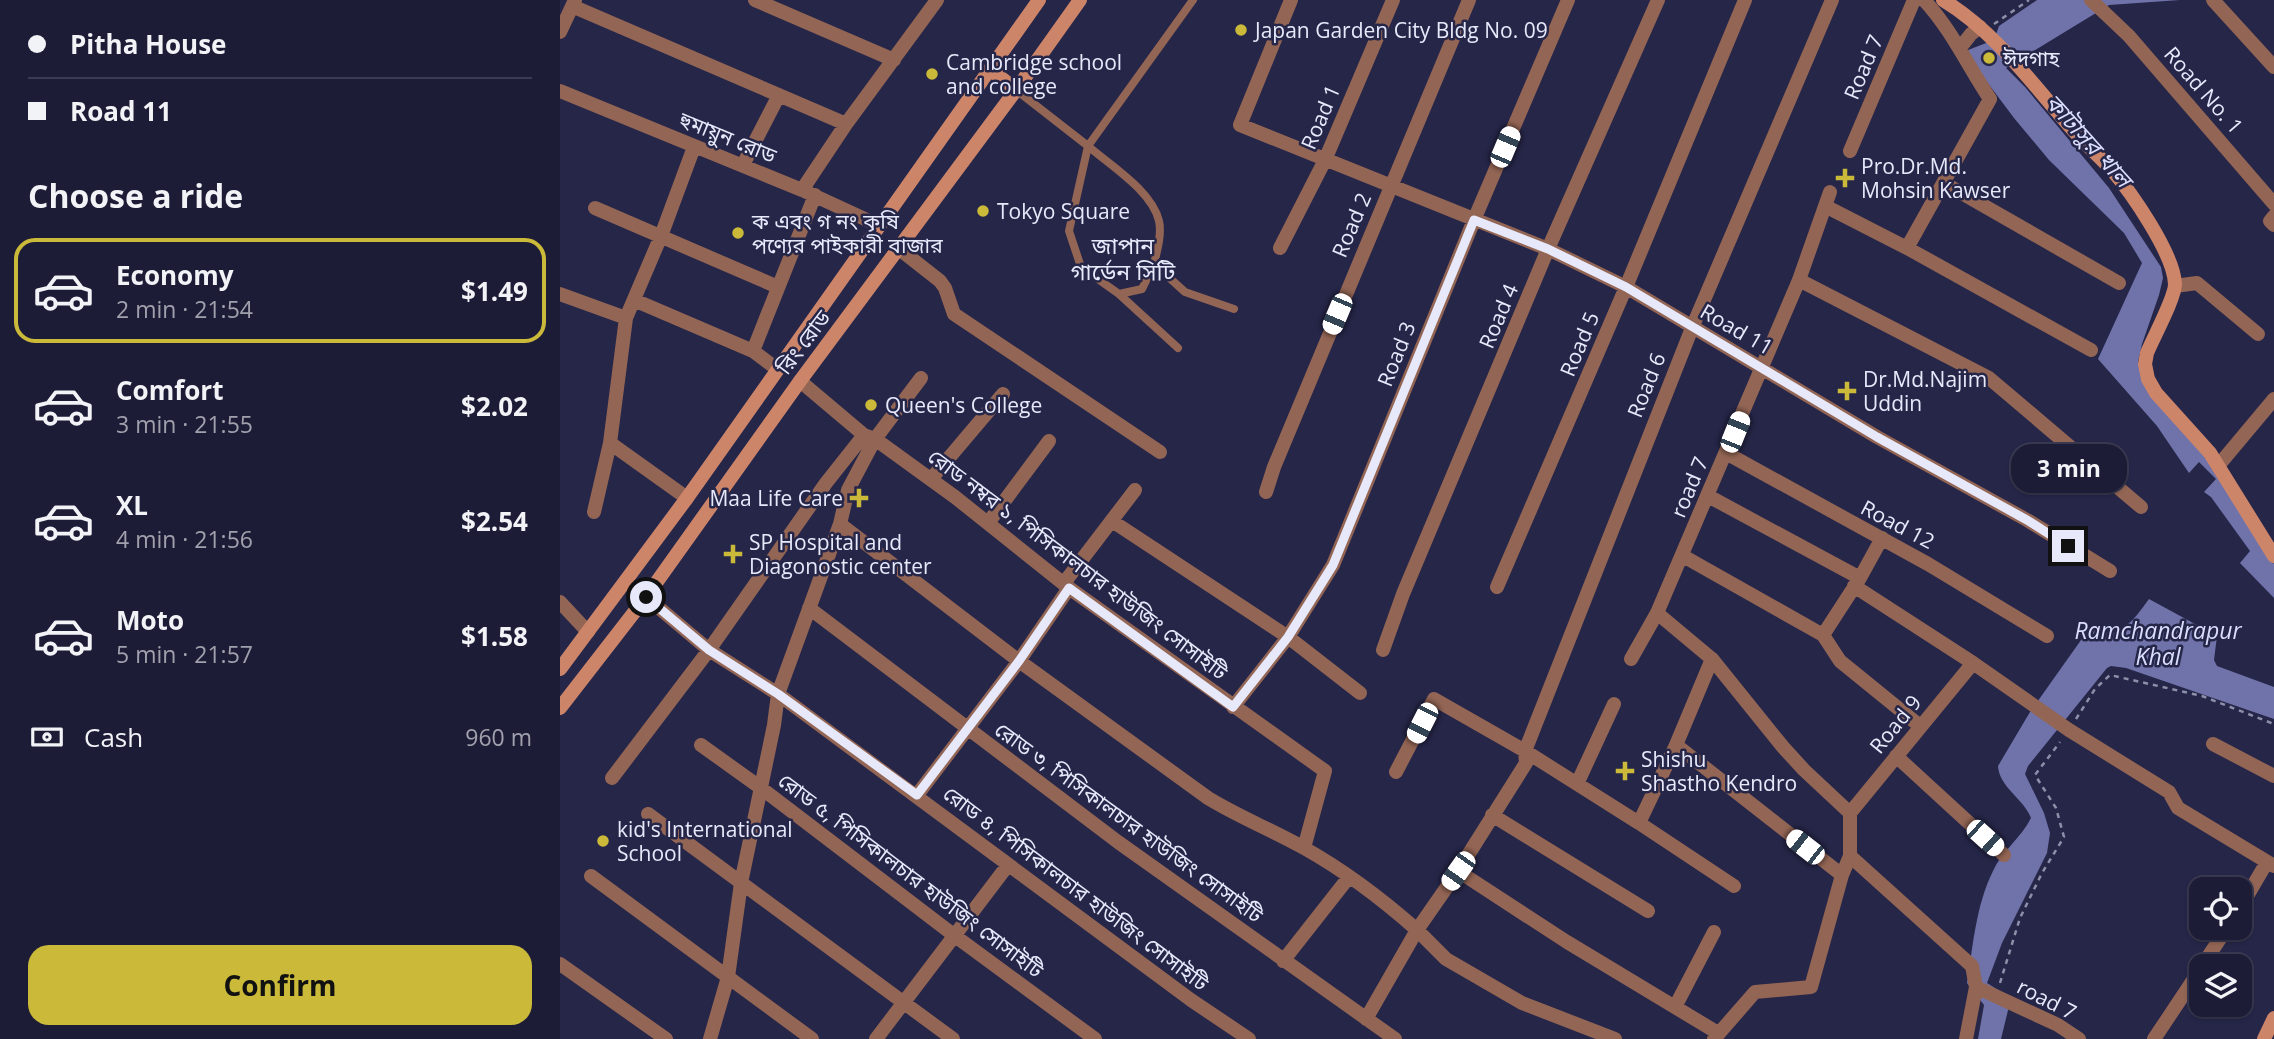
<!DOCTYPE html>
<meta charset="utf-8">
<style>
:root{--surface:#1c1c37;--page:#25253f;--text:#f1f3f6;--muted:#a0a1ad;--line:#3a3a52;--accent:#cbba39}
body{margin:0;font-family:"Open Sans","Noto Sans Bengali",sans-serif;background:var(--page);color:var(--text);height:100vh;display:flex;flex-direction:column;font-size:26px;white-space:nowrap}
*{box-sizing:border-box;margin:0}
p{font-size:23px;color:var(--muted)}
.icon{flex:none;width:38px;height:38px;fill:none;stroke:currentColor;stroke-width:2;stroke-linecap:round;stroke-linejoin:round}
.map{position:relative;flex:1;overflow:hidden}
.panel{display:flex;flex-direction:column;background:var(--surface);width:560px}
.panel>*{flex:none}
.top-card{display:grid;align-content:center;height:154px;padding:0 28px;background:var(--surface)}
.fabs{position:absolute;left:1629px;top:877px;display:grid;gap:14px}
.fabs a{display:grid;place-items:center;width:63px;height:63px;border-radius:14px;background:var(--surface);box-shadow:0 2px 5px #0004,0 0 0 2px var(--line);font-size:35px}
.end{position:absolute;width:32px;height:32px;margin:-16px;border:9px solid #e7e9fb;background:#111;box-shadow:0 0 0 4px #111}
.from{border-radius:50%}
.bubble{position:absolute;height:49px;border-radius:21px;background:var(--surface);box-shadow:0 2px 5px #0004,0 0 0 2px var(--line);font-size:23px;font-weight:700;line-height:49px;text-align:center}
.car{position:absolute;width:21px;height:42px;margin:-21px -10px;border-radius:9px;box-shadow:0 0 5px 2px #0007;background:linear-gradient(#fff 24%,#345 0 40%,#fff 0 76%,#345 0 86%,#fff 0)}
.top-card b{display:flex;align-items:center;gap:24px;height:66px;font-size:26px}
.top-card b+b{border-top:2px solid var(--line)}
.top-card i{width:18px;height:18px;background:var(--text)}
ul{padding:0;list-style:none}
li{display:flex;align-items:center;gap:21px;height:105px;margin:0 14px 10px;padding:0 14px;border:4px solid transparent;border-radius:21px}
li div{flex:1}
li b{display:block;font-size:26px}
li em{font-style:normal;font-weight:700}
li.selected{border-color:var(--accent)}
li>.icon{width:63px;height:63px;stroke-width:1.5}
h2{padding:0 28px;font-size:32px;line-height:84px}
.pay{display:flex;align-items:center;gap:18px;height:77px;padding:0 28px;font-size:26px}
.pay p{margin-inline-start:auto}
.cta{display:flex;gap:14px;margin-top:auto;padding:14px 28px}
.cta a{flex:1;height:80px;border-radius:21px;background:var(--accent);color:#111;font-size:28px;font-weight:700;line-height:80px;text-align:center}
main{display:flex;flex:1;min-height:0}
.map>svg:first-child{display:block}
.water{fill:#7073a9}
.lines{fill:none;stroke-linecap:round;stroke-linejoin:round}
.path{stroke:#8e8fa9;stroke-width:2.5;stroke-dasharray:5 5;stroke-linecap:butt}
.lane{stroke:#936554;stroke-width:8}
.street{stroke:#936554;stroke-width:14}
.secondary{stroke:#cd856a;stroke-width:14}
.route{stroke:#e7e9fb;stroke-width:9}
.poi-dot{fill:#cbba39;stroke:#262649;stroke-width:2.5}
.labels{text-anchor:middle;dominant-baseline:central;stroke-width:5;stroke-linejoin:round;paint-order:stroke}
.poi-label{font-size:21px;fill:#e7e9fb;stroke:#262649;text-anchor:start}
.street-label{font-size:21px;fill:#e7e9fb;stroke:#262649}
.water-label{font-size:23px;font-style:italic;fill:#dbdeff;stroke:#262649}
.neighbourhood-label{font-size:23px;fill:#e7e9fb;stroke:#262649}
</style>
<main>
<section class="panel">
<div class="top-card">
<b><i class="from"></i>Pitha House</b>
<b><i></i>Road 11</b>
</div>
<h2>Choose a ride</h2>
<ul>
<li class="selected"><svg class="icon" aria-label="car" viewBox="0 0 24 24"><path d="M5 17H2v-5l4-1 3-4h7l3 4 3 1v5h-3M9 17h6M6 11h13"/><circle cx="7" cy="17" r="2"/><circle cx="17" cy="17" r="2"/></svg><div><b>Economy</b><p>2 min · 21:54</p></div><em>$1.49</em></li>
<li><svg class="icon" aria-label="car" viewBox="0 0 24 24"><path d="M5 17H2v-5l4-1 3-4h7l3 4 3 1v5h-3M9 17h6M6 11h13"/><circle cx="7" cy="17" r="2"/><circle cx="17" cy="17" r="2"/></svg><div><b>Comfort</b><p>3 min · 21:55</p></div><em>$2.02</em></li>
<li><svg class="icon" aria-label="car" viewBox="0 0 24 24"><path d="M5 17H2v-5l4-1 3-4h7l3 4 3 1v5h-3M9 17h6M6 11h13"/><circle cx="7" cy="17" r="2"/><circle cx="17" cy="17" r="2"/></svg><div><b>XL</b><p>4 min · 21:56</p></div><em>$2.54</em></li>
<li><svg class="icon" aria-label="car" viewBox="0 0 24 24"><path d="M5 17H2v-5l4-1 3-4h7l3 4 3 1v5h-3M9 17h6M6 11h13"/><circle cx="7" cy="17" r="2"/><circle cx="17" cy="17" r="2"/></svg><div><b>Moto</b><p>5 min · 21:57</p></div><em>$1.58</em></li>
</ul>
<div class="pay"><svg class="icon" aria-label="cash" viewBox="0 0 24 24"><path d="M3 7h18v10H3z"/><circle cx="12" cy="12" r="2"/></svg>Cash<p>960 m</p></div>
<div class="cta"><a>Confirm</a></div>
</section>
<div class="map">
<svg width="1714" height="1039" viewBox="0 0 1714 1039">
<rect width="100%" height="100%" fill="#262649"/>
<path class="water" d="M1477 0H1620L1549 5 1446 68 1465 87 1549 188 1601 267 1603 278 1599 295 1582 344 1578 362 1584 381 1630 434 1714 564V598L1680 563 1690 551 1651 497 1644 492 1656 479 1639 462 1629 473 1597 426 1538 359 1582 263 1564 233 1489 160 1454 118 1409 58 1408 50 1434 40 1439 26Z
M1589 599 1657 636 1654 660 1657 666 1714 687V719L1566 668 1551 666 1547 668 1468 766 1465 774 1484 813 1490 833 1487 853 1442 943 1427 983 1451 998 1441 1039H1418L1424 1005 1407 983C1413 946 1416 905 1433 871 1442 851 1461 838 1471 818 1464 799 1439 787 1438 766L1470 712 1526 633C1537 624 1548 631 1560 628 1572 625 1582 608 1589 599Z"/>
<g class="lines">
<path class="path" d="M1434 24 1469 0
M1516 719 1535 689 1550 675 1642 696 1714 724
M1440 983 1460 918 1482 873 1504 837 1496 808 1475 775 1500 742"/>
<path class="lane" d="M456 90 528 146 633 0
M559 294 582 289 594 264
M618 348 559 294 521 267 509 231 528 146C551 166 592 191 599 221 602 234 597 251 594 264L625 292 674 309"/>
<path class="street" d="M195 0 334 60
M731 0 680 125 988 249 1066 287 1317 437 1467 520 1550 571
M1531 0 1569 36 1714 204
M1653 0 1714 67
M12 6 286 124
M0 32 15 0
M1400 48 1411 34 1420 27
M0 91 242 190 318 225
M1290 151 1354 0
M183 165 219 95
M1384 183 1559 283
M242 190 286 124 377 0
M1265 206 1347 248 1531 350
M35 208 218 287
M1714 216 1710 221 1714 225
M338 248 380 281 385 288 394 314 600 452
M720 248 765 160 833 0
M1347 248 1430 99C1408 66 1391 29 1364 0
M1239 280 1429 378 1581 507
M1615 286 1637 283 1698 334
M0 294 66 318
M74 300 193 351
M217 369 193 351 255 195
M361 378 315 439 395 497 509 588 765 771 744 848
M1166 453 1368 564 1487 636
M1658 466 1714 399
M371 479 443 394
M706 492 714 467 909 0
M1148 496 1300 578
M127 498 50 443 66 318 101 236 134 147
M34 512 50 443
M552 521 728 637 800 693
M428 523 489 441
M280 524 459 661 648 798C679 817 712 830 744 848 785 871 822 899 857 930L898 871 966 763 965 751 1079 823 1116 745 1152 659 1223 747 1244 770 1290 813V856L1412 966 1416 987 1406 1039
M1123 556 1263 635 1280 661 1360 726
M504 583 575 490
M1294 586 1413 663 1509 730 1609 792 1618 808 1714 866
M937 587 1066 287 1185 0
M86 597 149 650 218 694 631 1000 689 1039
M0 602 28 632
M249 608 558 842 835 1039
M1263 635 1300 578 1322 538
M823 650 843 594 988 249 1098 0
M1071 659 1097 613
M1152 659 1097 613 1239 280 1270 192
M673 707 728 637 773 565 914 220 1008 0
M1653 744 1714 776
M141 745 201 788 395 936 535 1039
M1116 745 1282 875
M1336 756 1444 855
M836 772 874 699 965 751 1132 328 1272 0
M52 778 149 650 266 483 304 435
M1017 784 1054 704
M357 795 459 661 509 588
M1290 813 1413 663
M88 814 393 1039
M932 815 1088 911
M1079 823 1174 886
M898 871 1007 942 1158 1033
M31 876 252 1039
M1680 908 1707 862
M723 961 789 877
M0 964 106 1039
M1642 966 1667 928
M1416 987 1498 1025 1519 1039
M1115 1007 1154 932
M806 1019 857 930 886 959 962 1003 1055 1039
M150 1039 168 977 181 883 214 725 218 694 280 524 288 490 315 439 304 435 240 381
M316 1039 448 865
M1154 1039 1195 992 1251 987 1282 875 1290 856
M1594 1039 1642 967"/>
<path class="secondary" d="M1383 0C1436 32 1473 85 1514 131 1525 144 1539 156 1551 169 1571 192 1614 254 1615 284 1615 298 1593 338 1587 353L1585 364 1588 379 1596 393 1650 453 1714 556
M430 69 456 90
M0 669 127 498 479 0
M0 708 86 597 240 381 456 90 520 0
M1704 1039 1714 1018"/>
</g>
<g class="lines">
<path class="route" d="M86 597 149 650 218 694 357 795 459 661 509 588 673 707 728 637 773 565 914 220 988 249 1066 287 1317 437 1467 520 1508 546"/>
</g>
<g class="poi-dot">
<circle cx="681" cy="30" r="7"/>
<circle cx="1429" cy="58" r="7"/>
<circle cx="372" cy="74" r="7"/>
<path d="M1281.5 167.5h7v7h7v7h-7v7h-7v-7h-7v-7h7z"/>
<circle cx="423" cy="211" r="7"/>
<circle cx="178" cy="233" r="7"/>
<path d="M1283.5 380.5h7v7h7v7h-7v7h-7v-7h-7v-7h7z"/>
<circle cx="311" cy="405" r="7"/>
<path d="M295.5 487.5h7v7h7v7h-7v7h-7v-7h-7v-7h7z"/>
<path d="M169.5 543.5h7v7h7v7h-7v7h-7v-7h-7v-7h7z"/>
<path d="M1061.5 760.5h7v7h7v7h-7v7h-7v-7h-7v-7h7z"/>
<circle cx="43" cy="841" r="7"/>
</g>
<g class="labels">
<g class="poi-label">
<text x="695" y="30">Japan Garden City Bldg No. 09</text>
<text x="1443" y="58">ঈদগাহ</text>
<text x="386" y="62">Cambridge school<tspan x="386" dy="24">and college</tspan></text>
<text x="1301" y="166">Pro.Dr.Md.<tspan x="1301" dy="24">Mohsin Kawser</tspan></text>
<text x="437" y="211">Tokyo Square</text>
<text x="192" y="221">ক এবং গ নং কৃষি<tspan x="192" dy="24">পণ্যের পাইকারী বাজার</tspan></text>
<text x="1303" y="379">Dr.Md.Najim<tspan x="1303" dy="24">Uddin</tspan></text>
<text x="325" y="405">Queen's College</text>
<text x="283" y="498" text-anchor="end">Maa Life Care</text>
<text x="189" y="542">SP Hospital and<tspan x="189" dy="24">Diagonostic center</tspan></text>
<text x="1081" y="759">Shishu<tspan x="1081" dy="24">Shastho Kendro</tspan></text>
<text x="57" y="829">kid's International<tspan x="57" dy="24">School</tspan></text>
</g>
<g class="street-label">
<text transform="translate(1303 67) rotate(-67)">Road 7</text>
<text transform="translate(1644 90) rotate(49)">Road No. 1</text>
<text transform="translate(760 117) rotate(-67)">Road 1</text>
<text transform="translate(168 137) rotate(22)">হুমায়ুন রোড</text>
<text transform="translate(791 225) rotate(-67)">Road 2</text>
<text transform="translate(938 316) rotate(-67)">Road 4</text>
<text transform="translate(1177 329) rotate(30)">Road 11</text>
<text transform="translate(243 342) rotate(-53)">রিং রোড</text>
<text transform="translate(1019 344) rotate(-67)">Road 5</text>
<text transform="translate(836 354) rotate(-68)">Road 3</text>
<text transform="translate(1086 385) rotate(-68)">Road 6</text>
<text transform="translate(1129 487) rotate(-67)">road 7</text>
<text transform="translate(1338 524) rotate(28)">Road 12</text>
<text transform="translate(518 564) rotate(37)">রোড নম্বর ১, পিসিকালচার হাউজিং সোসাইটি</text>
<text transform="translate(1335 724) rotate(-51)">Road 9</text>
<text transform="translate(569 822) rotate(36)">রোড ৩, পিসিকালচার হাউজিং সোসাইটি</text>
<text transform="translate(351 875) rotate(37)">রোড ৫, পিসিকালচার হাউজিং সোসাইটি</text>
<text transform="translate(516 888) rotate(37)">রোড ৪, পিসিকালচার হাউজিং সোসাইটি</text>
<text transform="translate(1487 999) rotate(27)">road 7</text>
</g>
<g class="water-label">
<text transform="translate(1529 140) rotate(48)">কাটাসুর খাল</text>
<text x="1598" y="630">Ramchandrapur<tspan x="1598" dy="26">Khal</tspan></text>
</g>
<g class="neighbourhood-label">
<text x="563" y="245">জাপান<tspan x="563" dy="26">গার্ডেন সিটি</tspan></text>
</g>
</g>
</svg>
<div class="fabs">
<a><svg class="icon" aria-label="locate" viewBox="0 0 24 24"><circle cx="12" cy="12" r="6"/><path d="M12 2v4M12 18v4M2 12h4M18 12h4"/></svg></a>
<a><svg class="icon" aria-label="layers" viewBox="0 0 24 24"><path d="M12 4l9 5-9 5-9-5zM3 14l9 5 9-5"/></svg></a>
</div>
<i class="end from" style="left:86px;top:597px"></i>
<i class="end" style="left:1508px;top:546px"></i>
<div class="bubble" style="left:1451px;top:444px;width:116px">3 min</div>
<i class="car" style="left:945px;top:147px;rotate:23deg"></i>
<i class="car" style="left:777px;top:314px;rotate:203deg"></i>
<i class="car" style="left:1175px;top:432px;rotate:22deg"></i>
<i class="car" style="left:862px;top:723px;rotate:207deg"></i>
<i class="car" style="left:1425px;top:838px;rotate:132deg"></i>
<i class="car" style="left:1245px;top:847px;rotate:308deg"></i>
<i class="car" style="left:898px;top:871px;rotate:215deg"></i>
</div>
</main>
